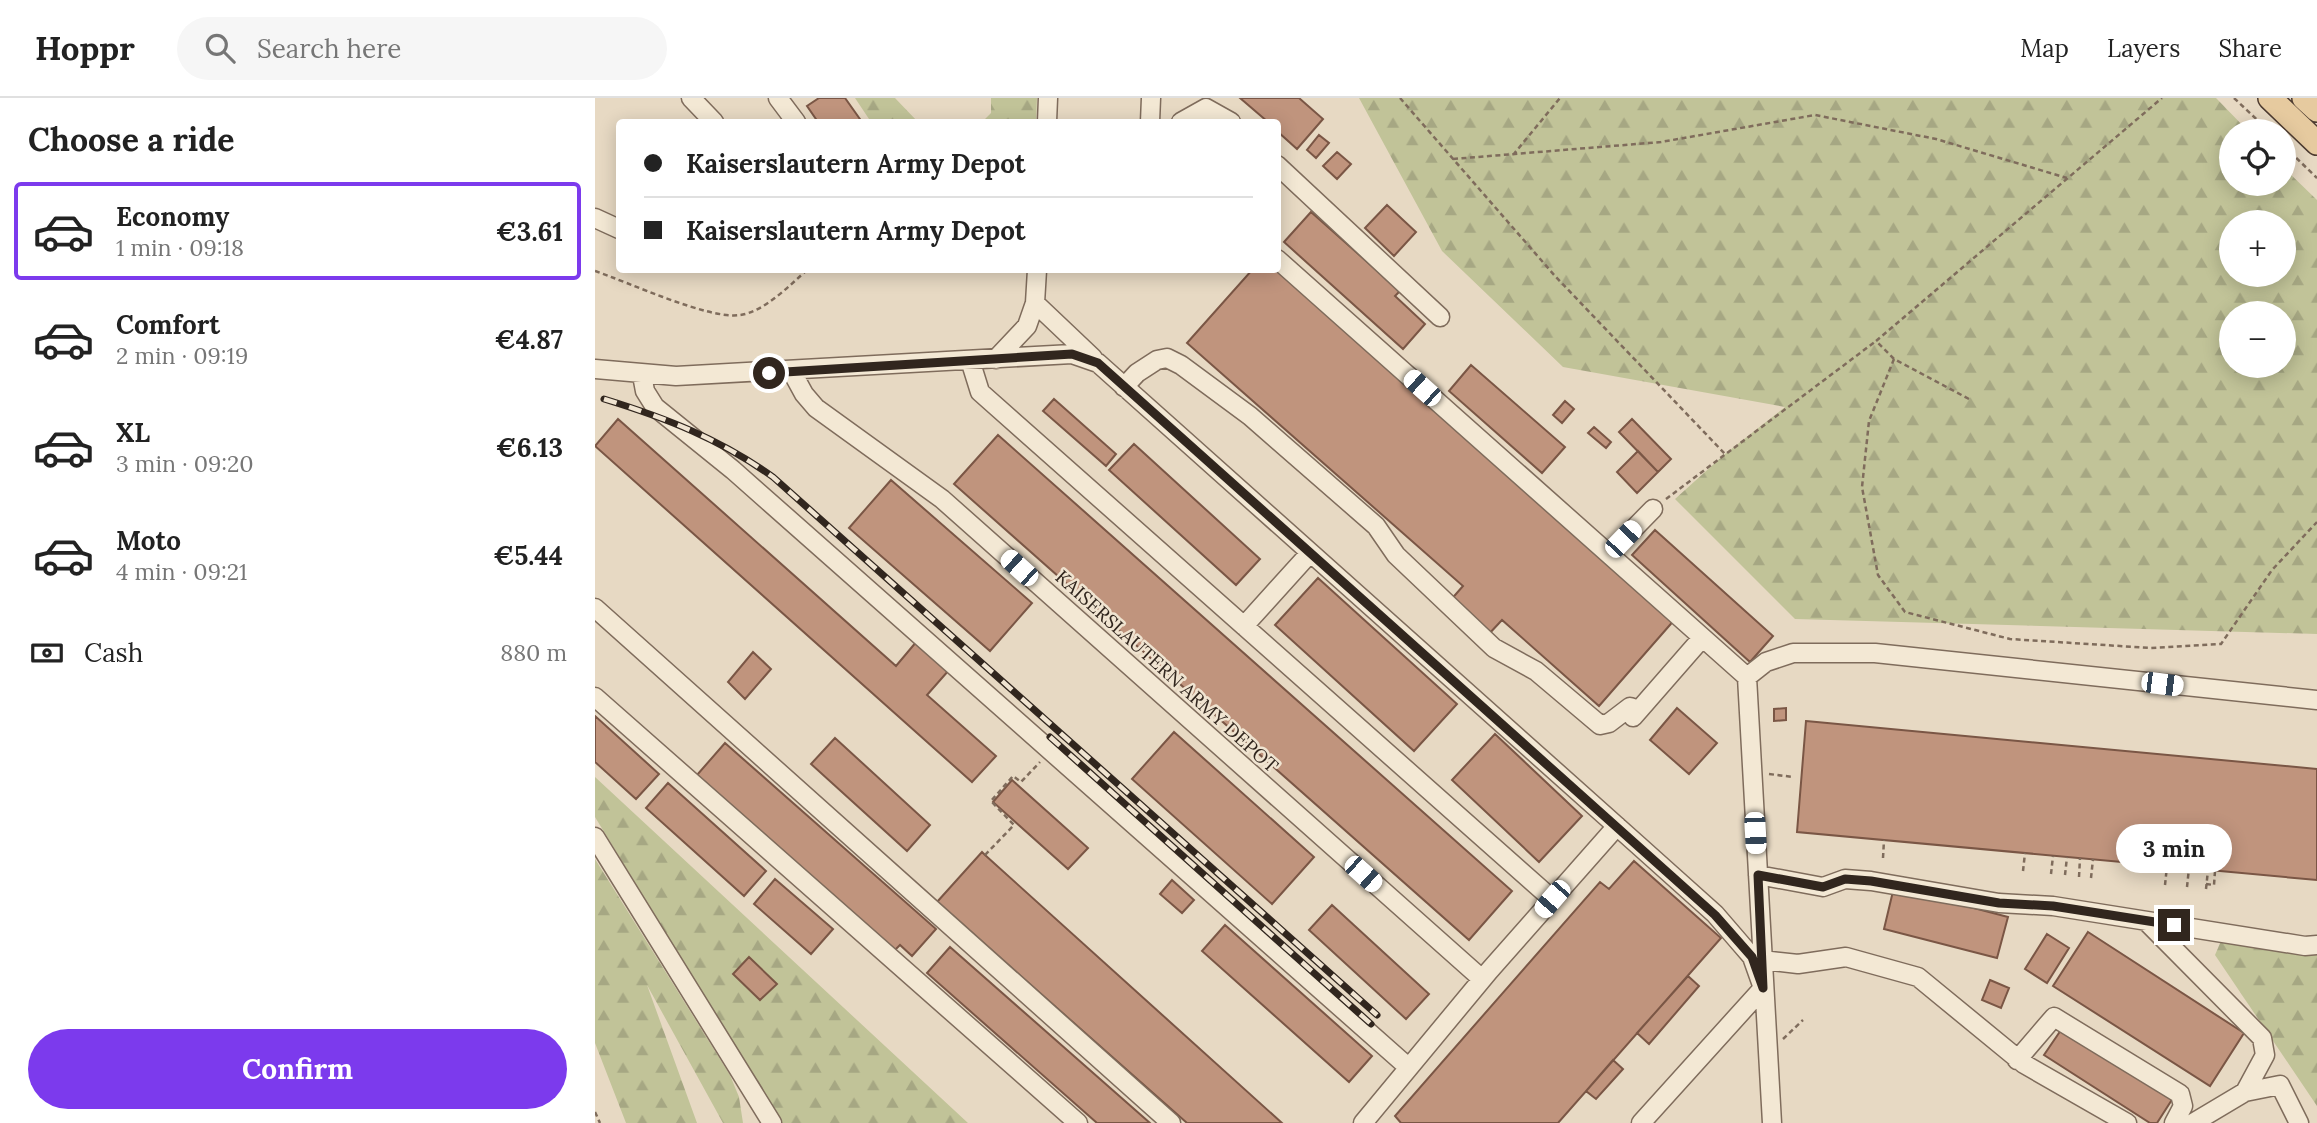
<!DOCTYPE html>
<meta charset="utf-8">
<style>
:root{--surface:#fff;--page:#f6f6f6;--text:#222;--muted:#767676;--line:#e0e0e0;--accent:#7c3aed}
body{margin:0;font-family:Lora,serif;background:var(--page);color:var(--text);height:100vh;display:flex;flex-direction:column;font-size:26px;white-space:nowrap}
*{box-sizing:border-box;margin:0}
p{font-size:23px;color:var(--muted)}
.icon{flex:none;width:38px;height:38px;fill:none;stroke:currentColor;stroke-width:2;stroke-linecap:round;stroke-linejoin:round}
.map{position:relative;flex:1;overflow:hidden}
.side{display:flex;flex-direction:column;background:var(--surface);width:595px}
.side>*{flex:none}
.guide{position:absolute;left:21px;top:21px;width:665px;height:154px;border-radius:7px;box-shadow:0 4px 18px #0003;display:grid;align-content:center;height:154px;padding:0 28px;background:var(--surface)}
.tools{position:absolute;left:1624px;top:21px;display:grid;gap:14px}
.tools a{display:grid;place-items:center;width:77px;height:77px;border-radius:50%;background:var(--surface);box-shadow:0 4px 18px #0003;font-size:35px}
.end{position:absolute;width:32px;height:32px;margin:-16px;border:9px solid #31261e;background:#fff;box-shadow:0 0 0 4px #fff}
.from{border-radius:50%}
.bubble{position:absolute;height:49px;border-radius:24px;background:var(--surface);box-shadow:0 4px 18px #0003;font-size:23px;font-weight:700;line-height:49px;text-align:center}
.car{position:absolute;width:21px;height:42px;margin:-21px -10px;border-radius:9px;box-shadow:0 0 5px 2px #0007;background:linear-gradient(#fff 24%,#345 0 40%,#fff 0 76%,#345 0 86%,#fff 0)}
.guide b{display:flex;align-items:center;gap:24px;height:66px;font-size:26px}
.guide b+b{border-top:2px solid var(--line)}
.guide i{width:18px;height:18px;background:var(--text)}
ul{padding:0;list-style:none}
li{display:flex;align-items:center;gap:21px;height:98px;margin:0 14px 10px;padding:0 14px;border:4px solid transparent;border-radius:7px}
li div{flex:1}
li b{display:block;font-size:26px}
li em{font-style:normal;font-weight:700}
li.on{border-color:var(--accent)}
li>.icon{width:63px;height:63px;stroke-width:1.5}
h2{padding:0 28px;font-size:32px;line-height:84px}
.pay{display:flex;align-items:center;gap:18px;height:77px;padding:0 28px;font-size:26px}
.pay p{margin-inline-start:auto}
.action{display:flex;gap:14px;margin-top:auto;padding:14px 28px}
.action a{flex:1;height:80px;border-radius:42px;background:var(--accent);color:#fff;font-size:28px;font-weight:700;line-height:80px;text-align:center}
header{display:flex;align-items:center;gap:42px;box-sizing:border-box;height:98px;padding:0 35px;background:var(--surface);border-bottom:2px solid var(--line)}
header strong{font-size:33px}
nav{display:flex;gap:38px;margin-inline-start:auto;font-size:24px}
.search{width:490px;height:63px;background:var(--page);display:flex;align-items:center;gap:18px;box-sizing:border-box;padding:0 24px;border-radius:38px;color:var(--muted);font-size:26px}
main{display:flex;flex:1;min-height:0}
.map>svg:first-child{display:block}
.forest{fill:url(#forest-firs);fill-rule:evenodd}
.building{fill:#c0947d;stroke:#7a5645;stroke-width:2}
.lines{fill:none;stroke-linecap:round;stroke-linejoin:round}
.minor-casing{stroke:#7f6c5c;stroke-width:21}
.major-casing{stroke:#4d3b30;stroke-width:26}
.path{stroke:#7f6c5c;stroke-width:2.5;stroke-dasharray:5 3.5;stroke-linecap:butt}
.minor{stroke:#f3e8d4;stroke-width:18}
.major{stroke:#e6ca9f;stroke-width:23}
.rail-casing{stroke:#31261e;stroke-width:7}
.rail{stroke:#f0e4d1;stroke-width:4.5;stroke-dasharray:13;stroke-linecap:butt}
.route{stroke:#31261e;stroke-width:9}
.labels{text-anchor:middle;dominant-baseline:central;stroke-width:5;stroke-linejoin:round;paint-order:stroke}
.street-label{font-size:19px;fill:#31261e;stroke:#f0e4d1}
</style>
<header>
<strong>Hoppr</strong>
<div class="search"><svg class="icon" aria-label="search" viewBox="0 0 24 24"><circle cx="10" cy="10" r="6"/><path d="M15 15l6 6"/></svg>Search here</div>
<nav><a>Map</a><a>Layers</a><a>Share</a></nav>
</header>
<main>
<section class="side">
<h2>Choose a ride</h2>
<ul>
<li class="on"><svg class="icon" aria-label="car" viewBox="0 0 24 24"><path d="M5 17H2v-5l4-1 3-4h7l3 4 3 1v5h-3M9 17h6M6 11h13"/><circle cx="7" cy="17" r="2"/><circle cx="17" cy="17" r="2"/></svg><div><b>Economy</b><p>1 min · 09:18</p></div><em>€3.61</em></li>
<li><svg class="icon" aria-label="car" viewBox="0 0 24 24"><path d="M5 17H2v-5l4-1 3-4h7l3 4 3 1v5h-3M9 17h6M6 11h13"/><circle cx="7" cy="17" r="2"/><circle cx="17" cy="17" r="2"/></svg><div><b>Comfort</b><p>2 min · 09:19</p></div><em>€4.87</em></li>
<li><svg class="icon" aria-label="car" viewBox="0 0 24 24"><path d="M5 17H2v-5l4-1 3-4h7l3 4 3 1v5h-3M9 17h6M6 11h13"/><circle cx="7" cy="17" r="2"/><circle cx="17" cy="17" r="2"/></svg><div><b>XL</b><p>3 min · 09:20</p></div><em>€6.13</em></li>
<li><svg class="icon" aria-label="car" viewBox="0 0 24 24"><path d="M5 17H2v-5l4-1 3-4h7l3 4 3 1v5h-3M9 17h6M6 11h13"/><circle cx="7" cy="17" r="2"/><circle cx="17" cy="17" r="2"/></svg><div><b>Moto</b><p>4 min · 09:21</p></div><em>€5.44</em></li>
</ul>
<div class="pay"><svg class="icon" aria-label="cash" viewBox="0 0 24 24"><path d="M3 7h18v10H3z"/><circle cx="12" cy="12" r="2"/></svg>Cash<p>880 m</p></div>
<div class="action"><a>Confirm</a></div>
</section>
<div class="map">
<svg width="1722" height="1025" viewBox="0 0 1722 1025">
<defs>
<pattern id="forest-firs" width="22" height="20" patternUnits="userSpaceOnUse" patternTransform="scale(1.75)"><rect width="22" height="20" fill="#c1c398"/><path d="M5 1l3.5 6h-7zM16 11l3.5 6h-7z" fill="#a6a783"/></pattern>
</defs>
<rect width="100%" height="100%" fill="#e7d9c3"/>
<path class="forest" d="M260 0H300L323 24H276Z
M396 0H442L441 24H387L396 15Z
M764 0H1621L1653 33H1636V86H1689V70L1722 102V536L1200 521 1080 401 1130 356 1190 309 968 269 847 153ZM1689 124V177H1636V124ZM1689 215V268H1636V215Z
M0 679 373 1025H183L168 995 0 719Z
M0 761 135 977 144 999 148 1025H128L52 887 102 1025H31L0 945Z
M1626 843 1722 855V1008L1620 857Z"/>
<path class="building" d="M224 0H250L267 24H223L212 8Z
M645 0H704L728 21 702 51 682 33V24H673Z
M724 37 734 45 721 60 712 52Z
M742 54 756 66 742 81 728 68Z
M792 107 821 134 799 158 770 130Z
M716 114 805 193 800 198 830 226 808 251 689 144Z
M657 172H682L1081 520 1004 608 907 522 892 538 854 504 868 488 592 245Z
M876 267 970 349 947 375 854 293Z
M459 301 521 356 511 368 448 313Z
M970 303 979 311 967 325 958 317Z
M23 321 301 568 322 543 354 572 332 597 401 658 377 684 0 348Z
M1037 321 1076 361 1063 374 1024 334Z
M999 329 1016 344 1011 350 993 335Z
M403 337 917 793 874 842 359 386Z
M539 346 665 461 641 487 514 372Z
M1043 353 1063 374 1042 395 1022 374Z
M296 382 437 505 395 553 254 430Z
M1060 432 1178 538 1155 564 1037 457Z
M723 480 862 606 819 653 680 527Z
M158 554 176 571 150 601 133 584Z
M1082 610 1122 645 1094 676 1055 642Z
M1191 610V622L1179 623V611Z
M0 618 64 676 41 701 0 664Z
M1211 623 1722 671V782L1202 734Z
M579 634 719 759 677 806 537 681Z
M900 636 987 718 944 764 857 682Z
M240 640 335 727 312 753 216 666Z
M130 645 341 831 317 858 305 847 300 852 102 677Z
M417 682 493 750 473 771 398 704Z
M73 685 171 773 149 798 51 710Z
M387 754 390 757 687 1025H592L342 804Z
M1039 763 1126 840 963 1025H806L800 1018 1005 784 1014 791Z
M180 781 238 831 216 856 159 806Z
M577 782 599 802 587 815 565 796Z
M1299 789 1413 819 1402 860 1289 831Z
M737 807 834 896 811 921 714 832Z
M630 827 777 958 754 984 607 853Z
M1493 834 1649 935 1615 988 1458 888Z
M1452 836 1474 850 1452 885 1430 871Z
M355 849 555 1025H502L332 875Z
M154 859 182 886 165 902 138 876Z
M1093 878 1104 888 1054 946 1042 935Z
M1395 882 1414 890 1406 910 1387 902Z
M1468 929 1578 1000 1562 1025H1555L1449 957Z
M1018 962 1028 971 1001 1001 991 993Z"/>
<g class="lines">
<g class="minor-casing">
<path id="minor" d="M96 0 119 24
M183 0 201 24
M452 24 453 0
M555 24 556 0
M586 24 611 10 636 24
M682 67 845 219
M0 120 24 131
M682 161 1152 579 1177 1025
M440 205 442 172
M401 261 432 228 440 205 498 260
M375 262 385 294 957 801
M0 271 81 278 477 256 503 265 1043 747 1120 816 1145 845 1157 859 1168 890 1046 1025
M197 274 209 296 221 310 347 401 887 881
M47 277 50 293 60 309 138 372 813 969
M529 289 542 275 562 262 572 260 586 267 655 318 781 428 801 457 899 550 941 573 1005 627 1014 625 1035 609 1044 612
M1014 456 1058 411
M0 510 576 1025
M649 528 715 455
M1152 579 1171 564 1198 555H1280L1722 602
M0 599 483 1025
M1038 619 1107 540
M0 739 177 1025
M1163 777 1228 789 1250 781 1276 783 1404 805 1458 808 1710 848 1722 847
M1551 823 1667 940 1670 957 1650 994 1598 1025
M1167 862 1203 866 1251 859 1323 879 1429 966 1532 1025
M1422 962 1459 919 1585 996 1588 1008 1579 1025
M1650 994 1685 987 1704 1025
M768 1025 894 873 1022 728"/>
</g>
<g class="major-casing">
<path id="major" d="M1675 0 1722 45
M1709 0 1722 12"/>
</g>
<path class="path" d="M805 0 960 178 1130 356
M1639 0 1674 33
M1689 48 1722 80
M918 57 965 0
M858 61 1066 44 1220 17 1341 41 1472 80
M0 173C33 184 114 222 145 217 169 214 195 187 212 172
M1299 261 1274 323 1267 389 1283 477 1310 514 1415 541 1556 550 1626 546 1677 472 1722 424
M1374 301 1299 261 1281 243 1567 0
M1071 401 1281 243
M1174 676 1198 679
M390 757 419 727 396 703 418 678 426 684 445 664
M1288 760 1289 742
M1428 773 1430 755
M1456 776 1458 758
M1470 777 1472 759
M1484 779 1485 760
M1496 780 1498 761
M1611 786 1619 787 1620 773
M1570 787 1572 768
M1592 789 1594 770
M1611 791 1613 772
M1188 941 1208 922
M0 1014 5 1025"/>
<use href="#minor" class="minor"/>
<use href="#major" class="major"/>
<g class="rail-casing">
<path id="rail" d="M9 301C71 320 125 341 178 379L782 917
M455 639 776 926"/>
</g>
<use href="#rail" class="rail"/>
</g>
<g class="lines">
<path class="route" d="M174 275 477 256 503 265 1120 817 1157 859 1168 890 1163 777 1228 789 1250 781 1276 783 1404 805 1458 808 1579 827"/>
</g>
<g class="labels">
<g class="street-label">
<text transform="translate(572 573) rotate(42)">KAISERSLAUTERN ARMY DEPOT</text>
</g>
</g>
</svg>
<div class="tools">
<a><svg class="icon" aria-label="locate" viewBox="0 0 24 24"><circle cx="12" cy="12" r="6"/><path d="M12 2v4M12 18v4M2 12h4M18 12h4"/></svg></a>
<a>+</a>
<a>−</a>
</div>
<i class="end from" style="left:174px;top:275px"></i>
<i class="end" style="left:1579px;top:827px"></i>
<div class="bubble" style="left:1521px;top:726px;width:116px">3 min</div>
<i class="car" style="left:827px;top:290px;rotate:312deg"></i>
<i class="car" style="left:1028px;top:441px;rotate:44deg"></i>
<i class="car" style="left:424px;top:470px;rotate:312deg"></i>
<i class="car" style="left:1567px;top:586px;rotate:97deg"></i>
<i class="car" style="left:1160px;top:735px;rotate:177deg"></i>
<i class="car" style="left:768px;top:776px;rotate:132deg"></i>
<i class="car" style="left:957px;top:801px;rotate:221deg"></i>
<div class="guide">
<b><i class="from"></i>Kaiserslautern Army Depot</b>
<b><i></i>Kaiserslautern Army Depot</b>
</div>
</div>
</main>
